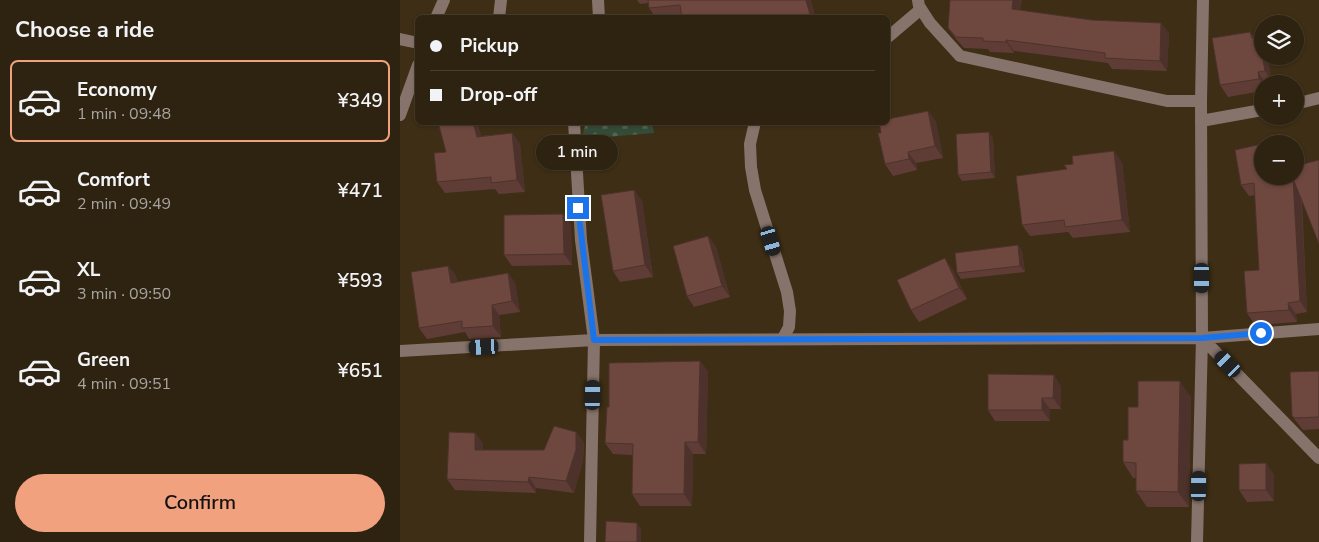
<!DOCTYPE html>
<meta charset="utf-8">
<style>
:root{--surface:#2e2210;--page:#362a19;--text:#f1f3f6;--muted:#a7a49f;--line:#493f30;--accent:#f2a17e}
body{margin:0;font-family:"Nunito Sans",sans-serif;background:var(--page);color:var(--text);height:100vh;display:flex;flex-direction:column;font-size:19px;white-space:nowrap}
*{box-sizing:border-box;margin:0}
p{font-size:16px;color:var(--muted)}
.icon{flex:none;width:28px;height:28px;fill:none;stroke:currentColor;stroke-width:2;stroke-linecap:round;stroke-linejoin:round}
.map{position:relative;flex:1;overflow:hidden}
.details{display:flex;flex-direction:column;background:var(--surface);width:400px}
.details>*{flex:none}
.hud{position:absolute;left:15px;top:15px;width:475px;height:110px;border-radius:8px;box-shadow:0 1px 4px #0004,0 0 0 1px var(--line);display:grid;align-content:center;height:110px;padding:0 15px;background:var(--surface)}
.fabs{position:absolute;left:854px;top:15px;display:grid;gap:10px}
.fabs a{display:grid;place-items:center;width:50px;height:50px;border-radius:50%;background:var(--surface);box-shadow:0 1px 4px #0004,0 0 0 1px var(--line);font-size:25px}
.end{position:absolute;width:22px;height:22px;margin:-11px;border:6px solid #1a73e8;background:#fff;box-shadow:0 0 0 2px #fff}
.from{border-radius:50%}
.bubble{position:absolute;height:35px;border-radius:18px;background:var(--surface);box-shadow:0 1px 4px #0004,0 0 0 1px var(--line);font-size:16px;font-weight:600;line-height:35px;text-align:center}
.car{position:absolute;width:15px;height:30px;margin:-15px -8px;border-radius:6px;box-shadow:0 0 4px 1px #0007;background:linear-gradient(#222 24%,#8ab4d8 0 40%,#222 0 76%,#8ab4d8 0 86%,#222 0)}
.hud b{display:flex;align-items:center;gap:18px;height:48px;font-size:19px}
.hud b+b{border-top:1px solid var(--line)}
.hud i{width:12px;height:12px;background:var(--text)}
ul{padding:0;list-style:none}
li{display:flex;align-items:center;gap:15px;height:82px;margin:0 10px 8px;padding:0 5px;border:2px solid transparent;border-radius:8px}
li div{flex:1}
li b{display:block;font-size:19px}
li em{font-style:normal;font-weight:600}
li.active{border-color:var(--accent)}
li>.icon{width:45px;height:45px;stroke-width:1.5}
h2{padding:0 15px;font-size:22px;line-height:60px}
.primary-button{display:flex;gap:10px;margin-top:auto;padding:10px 15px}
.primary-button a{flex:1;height:58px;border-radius:30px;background:var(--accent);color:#111;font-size:20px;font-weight:600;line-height:58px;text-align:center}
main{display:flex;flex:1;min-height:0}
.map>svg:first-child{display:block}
.cemetery{fill:url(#cemetery-stones)}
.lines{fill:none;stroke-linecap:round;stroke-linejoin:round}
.minor{stroke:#86746c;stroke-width:12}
.wall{fill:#5f3d36}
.shaded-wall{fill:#4d322c}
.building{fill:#6e473f;stroke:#4d322c}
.route{stroke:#1a73e8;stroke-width:6}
</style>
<main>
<section class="details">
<h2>Choose a ride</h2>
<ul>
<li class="active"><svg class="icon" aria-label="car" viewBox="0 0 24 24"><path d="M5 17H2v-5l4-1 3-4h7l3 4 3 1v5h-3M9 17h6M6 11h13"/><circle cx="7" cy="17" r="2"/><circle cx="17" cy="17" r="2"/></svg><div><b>Economy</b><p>1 min · 09:48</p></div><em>¥349</em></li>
<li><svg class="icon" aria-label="car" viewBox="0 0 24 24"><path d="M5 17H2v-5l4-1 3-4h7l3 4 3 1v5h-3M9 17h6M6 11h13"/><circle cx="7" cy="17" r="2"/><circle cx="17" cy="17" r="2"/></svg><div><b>Comfort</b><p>2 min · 09:49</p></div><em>¥471</em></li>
<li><svg class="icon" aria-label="car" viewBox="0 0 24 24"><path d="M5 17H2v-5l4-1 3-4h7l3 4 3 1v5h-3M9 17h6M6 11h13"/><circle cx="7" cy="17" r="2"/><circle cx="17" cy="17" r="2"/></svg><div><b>XL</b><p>3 min · 09:50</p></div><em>¥593</em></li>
<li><svg class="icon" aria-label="car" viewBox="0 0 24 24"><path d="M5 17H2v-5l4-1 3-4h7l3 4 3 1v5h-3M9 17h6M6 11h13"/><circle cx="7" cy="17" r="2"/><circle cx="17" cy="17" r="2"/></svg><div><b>Green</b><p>4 min · 09:51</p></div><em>¥651</em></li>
</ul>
<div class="primary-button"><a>Confirm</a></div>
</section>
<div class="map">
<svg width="919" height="542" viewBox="0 0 919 542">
<defs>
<pattern id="cemetery-stones" width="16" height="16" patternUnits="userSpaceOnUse" patternTransform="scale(1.25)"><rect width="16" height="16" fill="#344b38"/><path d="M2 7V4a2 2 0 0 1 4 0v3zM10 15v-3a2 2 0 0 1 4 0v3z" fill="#526554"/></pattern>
</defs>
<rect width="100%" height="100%" fill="#3d2e15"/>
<path class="cemetery" d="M186 123H252L254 133 181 139Z"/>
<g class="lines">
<path class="minor" d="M198 0 199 18
M518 0 519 6 530 23 560 56 767 101H801
M36 18 44 0
M99 18 101 0
M488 37 521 9
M0 39 18 43
M895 104 919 98
M0 115 18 65
M801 121 862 110
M174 122 181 240 194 340 190 542
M355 122 350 144 351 167 355 190 387 292 390 311 389 327 383 338
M802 338 919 458
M0 351 194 340 802 338 919 329
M797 542 802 338 801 101 803 0"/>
</g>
<path class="wall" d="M237 0H411L262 18H256L249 8V3L240 4Z
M550 0H622L620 10 769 33 767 71 712 69 708 63 614 51V53L590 52 588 49 564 48 556 39 548 28Z
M850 32 854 38 872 82 866 84H862V91L828 97 820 85Z
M528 111 536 122 543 158 516 163 517 170 493 176 485 164 481 133Z
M77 122 81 136 112 133 120 144 125 192 99 194 95 189 45 193 37 182 46 152Z
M593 138 595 178 562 181 558 175Z
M895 149 896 151 899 165 902 200 907 312 896 314 897 322 855 325 847 313 859 270 855 195 849 196 841 185 895 176Z
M722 162 730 232 673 238 668 232 630 236 622 225Z
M234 190 242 201 253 277 220 282 213 271Z
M163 214 171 225 172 265 112 266 104 255Z
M308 236 316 247 330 297 294 307 287 296Z
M622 251 625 272 561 279 557 273Z
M48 266 56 276 57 282 108 273 115 283 120 312 99 315 101 337 69 339 65 332 27 339 19 328Z
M553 270 567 299 519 322 511 310Z
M300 361 308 372 306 454H293L292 506H240L232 494 233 455 213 454 205 443 209 407Z
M919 371V429L903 430 892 416Z
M661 386V409H650V421H595L588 410Z
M791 397 789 507H747L736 491V478H733L723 462 728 440 738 407Z
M176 432 184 443 183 461 174 493 136 488V493L55 490 47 479 75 433 83 444V450H144Z
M866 463 874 475V501L847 502 839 490Z"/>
<path class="shaded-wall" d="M406 0H411L416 18H411Z
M613 0H622L619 20 612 9Z
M761 23 769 33 767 71 760 61Z
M859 37 862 43V56H868L872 82 865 71Z
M606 40 614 51V53L606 42Z
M858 72 866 84H863L859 79Z
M528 111 536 122 543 158 535 146Z
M73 122H77L85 148 77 137Z
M589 132 593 138 595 178 591 172Z
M112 133 120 144 125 192 117 180Z
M895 149 896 151 900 174 907 312 900 301 893 176H895Z
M714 151 722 162 730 232 722 220Z
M508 152 516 163 517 170 509 159Z
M234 190 242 201 253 277 245 265Z
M163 214 171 225 172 265 164 254Z
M308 236 316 247 330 297 322 286Z
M618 245 622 251 625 272 620 266Z
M545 258 553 270 567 299 559 288Z
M48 266 56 276 58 294 51 283Z
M108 273 115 283 120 312 112 301Z
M888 303 896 314 897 322 889 310Z
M92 305 99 315 101 337 93 326Z
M300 361 308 372 306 454 298 442Z
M654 375 661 386V409L653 398Z
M780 381 791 397 789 507 778 492Z
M642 398 650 409V421L642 410Z
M176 432 184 443 183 461 174 493 166 481Z
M75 433 83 444V461L75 450Z
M285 442 293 454 292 506 284 494Z
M866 463 874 475V501L866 490Z
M129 477 136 488V493L128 482Z
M237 523 241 529V542H237Z"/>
<path class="building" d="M248 0H406L411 18H282L280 5 249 8Z
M550 0H613L612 9 692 20 761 23 760 61 705 58V53L606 40V42L583 41V38L556 37 548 28Z
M850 32 852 38 859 37 865 71 858 72 859 79 820 85 812 38Z
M528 111 535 146 508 152 509 159 485 164 478 133H481L479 122H488V119Z
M38 122H73L77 137 112 133 117 180 91 183V177L37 182 34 153 46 152Z
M589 132 591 172 558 175 556 134Z
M888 140 889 144H866Z
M862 144V176H892L893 179 900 301 888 303 889 310 847 313 844 271 859 270 854 183 841 185 835 150Z
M714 151 722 220 665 227 664 220 622 225 616 176 667 169 664 165 673 164 672 156Z
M919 160V244L892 176H895V166Z
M234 190 245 265 213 271 201 195Z
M163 214 164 254 104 255V215Z
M308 236 322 286 287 296 273 246Z
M618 245 620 266 557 273 555 253Z
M545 258 559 288 511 310 497 280Z
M48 266 51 283 108 273 112 301 92 305 93 326 62 328V321L19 328 11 272Z
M300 361 298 442H285L284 494H232L233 444 205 443 207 407H209V363Z
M919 371V417L895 418 892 416 890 372Z
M588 374 654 375 653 398H642V410H588Z
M738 381H780L778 492 736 491V463L723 462V440H728V407H738Z
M154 426 176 432V450L166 481 129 477 128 482 47 479 49 432 75 433V450H144Z
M866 463V490H839V464Z
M206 521 237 523V542H205Z"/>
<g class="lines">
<path class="route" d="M178 208 194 340 802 338 861 333"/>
</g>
</svg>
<div class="fabs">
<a><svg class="icon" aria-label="layers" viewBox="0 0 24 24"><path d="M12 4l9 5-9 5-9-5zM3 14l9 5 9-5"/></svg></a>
<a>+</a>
<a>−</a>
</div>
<i class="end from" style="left:861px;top:333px"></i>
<i class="end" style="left:178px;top:208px"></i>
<div class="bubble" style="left:136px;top:135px;width:82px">1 min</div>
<i class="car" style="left:371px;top:241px;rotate:163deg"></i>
<i class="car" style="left:802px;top:278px;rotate:180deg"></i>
<i class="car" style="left:84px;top:347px;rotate:267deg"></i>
<i class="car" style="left:828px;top:364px;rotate:316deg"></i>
<i class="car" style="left:193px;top:395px;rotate:1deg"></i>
<i class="car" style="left:799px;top:486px;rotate:1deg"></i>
<div class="hud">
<b><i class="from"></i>Pickup</b>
<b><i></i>Drop-off</b>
</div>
</div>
</main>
